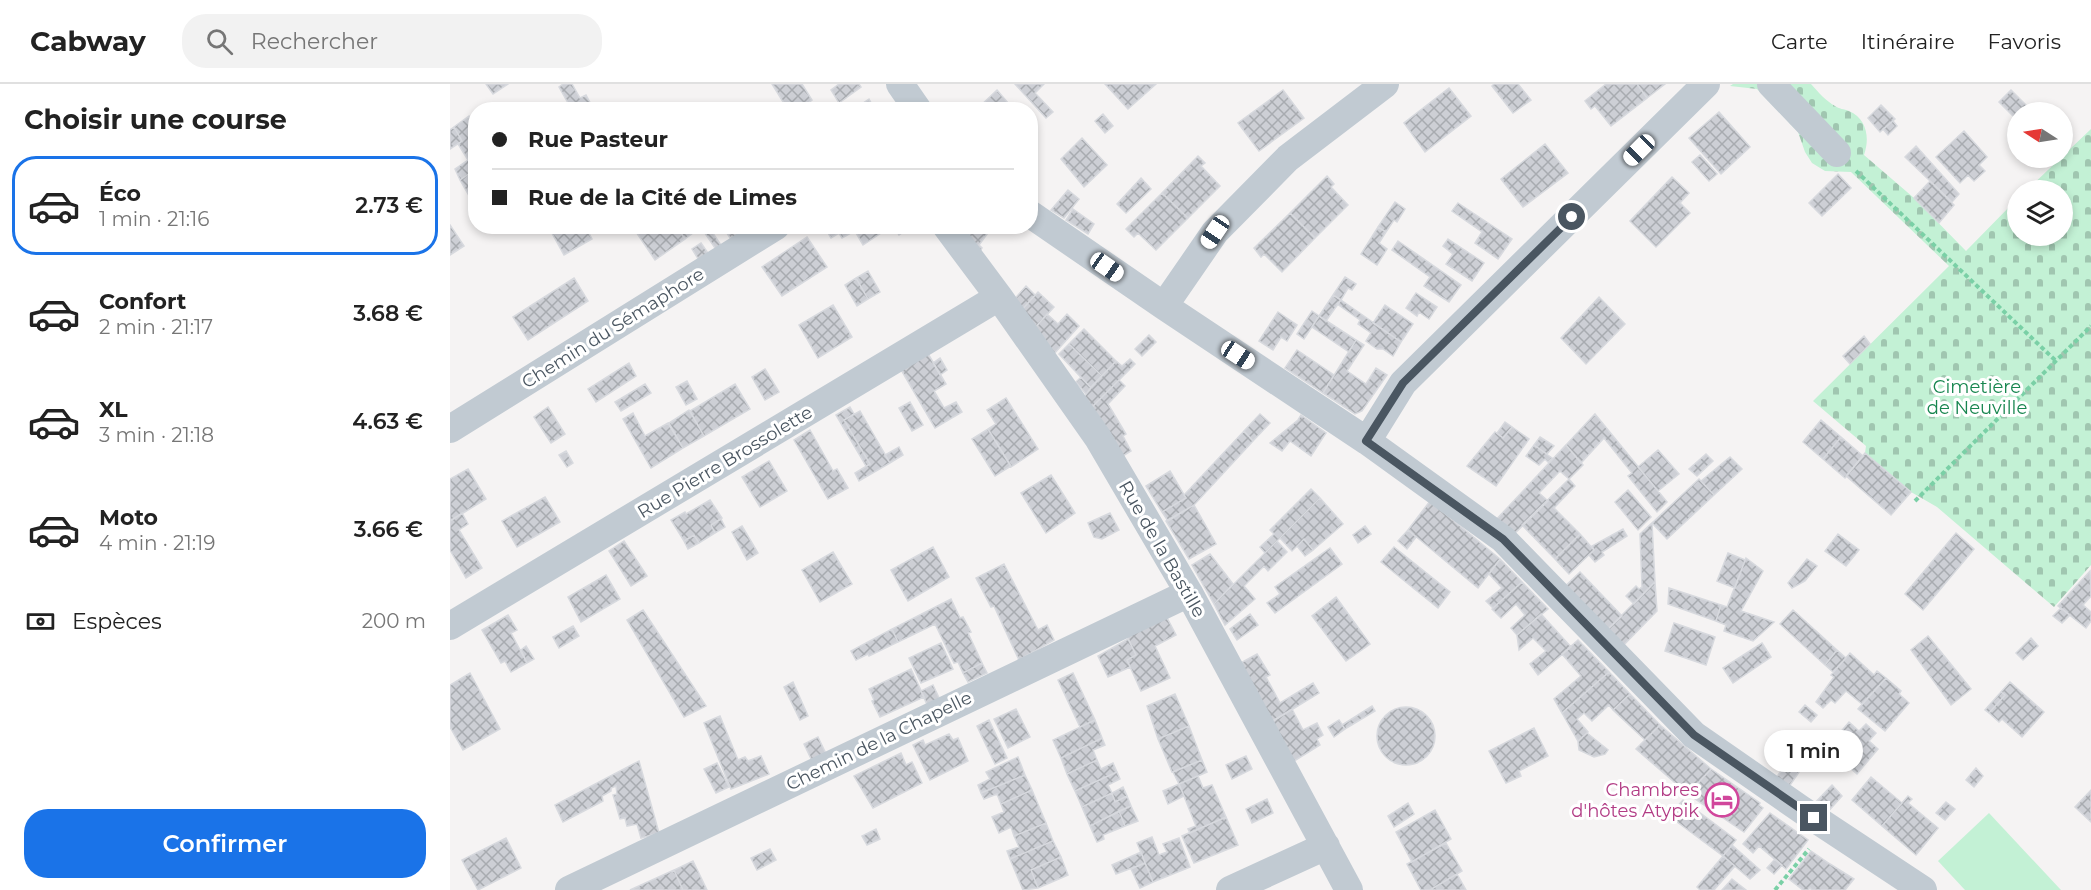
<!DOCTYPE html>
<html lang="fr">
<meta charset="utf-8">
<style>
:root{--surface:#fff;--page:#f2f2f2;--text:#222;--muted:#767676;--line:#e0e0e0;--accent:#1a73e8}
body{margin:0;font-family:Montserrat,sans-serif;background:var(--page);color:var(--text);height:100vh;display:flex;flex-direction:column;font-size:22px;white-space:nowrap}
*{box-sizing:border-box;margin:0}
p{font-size:20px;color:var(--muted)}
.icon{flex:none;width:33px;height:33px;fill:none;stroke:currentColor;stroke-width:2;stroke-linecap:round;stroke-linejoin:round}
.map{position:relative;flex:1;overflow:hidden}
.panel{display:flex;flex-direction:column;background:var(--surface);width:450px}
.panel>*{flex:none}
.banner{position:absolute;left:18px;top:18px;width:570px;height:132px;border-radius:24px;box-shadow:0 3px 9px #0003;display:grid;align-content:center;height:132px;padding:0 24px;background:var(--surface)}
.needle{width:39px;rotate:282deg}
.controls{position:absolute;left:1557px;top:18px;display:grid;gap:12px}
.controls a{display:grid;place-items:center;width:66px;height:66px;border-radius:50%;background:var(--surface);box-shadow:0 3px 9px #0003;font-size:30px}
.end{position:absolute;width:27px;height:27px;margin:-14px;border:8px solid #4a5661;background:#fff;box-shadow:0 0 0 3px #fff}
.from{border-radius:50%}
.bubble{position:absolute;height:42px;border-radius:21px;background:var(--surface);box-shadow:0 3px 9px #0003;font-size:20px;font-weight:600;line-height:42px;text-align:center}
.car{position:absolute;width:18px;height:36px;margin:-18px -9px;border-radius:8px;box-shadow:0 0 4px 2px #0007;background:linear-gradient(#fff 24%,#345 0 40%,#fff 0 76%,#345 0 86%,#fff 0)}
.banner b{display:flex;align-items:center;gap:21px;height:57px;font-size:22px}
.banner b+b{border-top:2px solid var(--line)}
.banner i{width:15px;height:15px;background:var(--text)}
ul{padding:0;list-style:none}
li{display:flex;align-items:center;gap:18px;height:99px;margin:0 12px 9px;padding:0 12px;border:3px solid transparent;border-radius:24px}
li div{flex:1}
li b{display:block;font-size:22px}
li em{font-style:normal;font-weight:600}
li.current{border-color:var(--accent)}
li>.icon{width:54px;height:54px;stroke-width:1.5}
h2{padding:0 24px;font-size:27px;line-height:72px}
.pay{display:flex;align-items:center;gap:15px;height:66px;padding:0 24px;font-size:22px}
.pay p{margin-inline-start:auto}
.button{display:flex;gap:12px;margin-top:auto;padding:12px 24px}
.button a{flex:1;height:69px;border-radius:24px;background:var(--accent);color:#fff;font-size:24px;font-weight:600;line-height:69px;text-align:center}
header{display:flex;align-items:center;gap:36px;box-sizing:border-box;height:84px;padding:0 30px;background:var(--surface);border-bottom:2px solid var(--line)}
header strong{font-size:28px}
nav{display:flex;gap:33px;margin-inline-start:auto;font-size:21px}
.search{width:420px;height:54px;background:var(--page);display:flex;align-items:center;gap:15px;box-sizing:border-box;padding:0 21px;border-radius:24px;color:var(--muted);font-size:22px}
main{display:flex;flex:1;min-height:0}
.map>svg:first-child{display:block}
.green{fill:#c3f1d5}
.cemetery{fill:url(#cemetery-stones)}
.building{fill:url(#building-cross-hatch);stroke:#d7d9de;stroke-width:1.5}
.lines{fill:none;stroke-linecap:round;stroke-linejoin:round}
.path{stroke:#7ad0a6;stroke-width:4;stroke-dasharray:4.5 3;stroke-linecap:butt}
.minor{stroke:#c1cad2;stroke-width:28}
.route{stroke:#4a5661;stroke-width:8}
.labels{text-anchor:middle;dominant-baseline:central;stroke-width:6;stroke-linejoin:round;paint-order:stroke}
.street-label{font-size:18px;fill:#4a5661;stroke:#fff}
.park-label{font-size:18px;fill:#17864f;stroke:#fff}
.hotel-label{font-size:18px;fill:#b23c85;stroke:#fff;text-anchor:end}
</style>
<header>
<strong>Cabway</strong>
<div class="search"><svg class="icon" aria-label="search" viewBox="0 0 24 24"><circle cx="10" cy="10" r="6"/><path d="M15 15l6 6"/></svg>Rechercher</div>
<nav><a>Carte</a><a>Itinéraire</a><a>Favoris</a></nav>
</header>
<main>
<section class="panel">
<h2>Choisir une course</h2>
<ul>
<li class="current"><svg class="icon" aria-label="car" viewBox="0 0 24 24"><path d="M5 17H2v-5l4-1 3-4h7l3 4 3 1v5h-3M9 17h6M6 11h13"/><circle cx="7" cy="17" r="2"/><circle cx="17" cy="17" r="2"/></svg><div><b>Éco</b><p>1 min · 21:16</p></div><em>2.73 €</em></li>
<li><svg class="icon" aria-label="car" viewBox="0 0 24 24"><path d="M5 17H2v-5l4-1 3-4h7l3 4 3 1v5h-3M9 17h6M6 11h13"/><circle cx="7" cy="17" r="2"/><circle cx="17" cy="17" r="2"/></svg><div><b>Confort</b><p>2 min · 21:17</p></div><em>3.68 €</em></li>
<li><svg class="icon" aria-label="car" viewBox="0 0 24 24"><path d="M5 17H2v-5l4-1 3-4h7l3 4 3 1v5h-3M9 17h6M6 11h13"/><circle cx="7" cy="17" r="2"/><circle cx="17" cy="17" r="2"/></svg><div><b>XL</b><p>3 min · 21:18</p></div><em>4.63 €</em></li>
<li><svg class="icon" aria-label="car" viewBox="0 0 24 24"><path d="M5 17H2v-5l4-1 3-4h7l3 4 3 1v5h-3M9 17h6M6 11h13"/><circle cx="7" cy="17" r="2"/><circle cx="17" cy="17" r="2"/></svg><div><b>Moto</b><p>4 min · 21:19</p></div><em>3.66 €</em></li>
</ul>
<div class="pay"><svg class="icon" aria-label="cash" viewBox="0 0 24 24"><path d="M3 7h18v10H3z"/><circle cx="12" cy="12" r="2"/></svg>Espèces<p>200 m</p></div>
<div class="button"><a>Confirmer</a></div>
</section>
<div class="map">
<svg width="1641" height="806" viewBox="0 0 1641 806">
<defs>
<pattern id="cemetery-stones" width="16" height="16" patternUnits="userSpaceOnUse" patternTransform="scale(1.5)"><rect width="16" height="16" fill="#c3f1d5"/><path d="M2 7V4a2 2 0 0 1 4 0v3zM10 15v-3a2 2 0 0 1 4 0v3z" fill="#a0c6b0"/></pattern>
<pattern id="building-cross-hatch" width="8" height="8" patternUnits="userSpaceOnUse" patternTransform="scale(1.5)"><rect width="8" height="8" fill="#cdcfd5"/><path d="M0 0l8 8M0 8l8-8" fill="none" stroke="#a8abb0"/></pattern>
</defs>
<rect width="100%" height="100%" fill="#f5f3f3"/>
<path class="green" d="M1539 729 1611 806H1515L1488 777Z"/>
<path class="cemetery" d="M1283 0H1361C1368 8 1376 17 1385 22 1389 25 1394 25 1399 27 1417 35 1420 54 1414 71L1464 114 1516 167 1567 115 1568 152H1612V106H1577L1641 45V481L1604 523 1487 423 1461 408 1415 369 1416 362 1363 317 1499 182 1401 88 1375 87 1362 79 1355 68 1348 48 1307 5 1280 2Z"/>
<path class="building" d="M36 0H58L43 10Z
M113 0H122L130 14 136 11 144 26H122L109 3Z
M322 0H352L362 16 349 26H338Z
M389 0H409L411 3 389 19 381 6Z
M565 0H594L585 9 603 28 596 34Z
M655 0H706L678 25Z
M1044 0H1068L1081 16 1063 29 1042 2Z
M1156 0H1187L1197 14 1161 42 1145 22 1141 25 1135 17Z
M1187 0H1215L1197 14Z
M999 4 1021 32 975 68 954 39Z
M547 6 564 26H526Z
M833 6 854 34 809 67 788 39Z
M1561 6 1583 28H1568V37L1549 18Z
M419 15 425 26H403Z
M1431 21 1445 35 1430 48 1418 34Z
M1269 28 1300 63 1271 90 1239 54Z
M653 30 663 42 655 49 645 37Z
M19 32 26 43V85L10 96 5 85 18 76 8 60 12 57 4 43Z
M1443 37 1447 42 1438 51 1433 45Z
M4 43 12 57 0 65V46Z
M1514 47 1537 73 1529 81 1535 87 1524 97 1518 91 1510 99 1486 73Z
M632 54 657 81 634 103 611 75Z
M1095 60 1118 89 1073 123 1051 95Z
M1466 62 1509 110 1502 118 1455 73Z
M1250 71 1267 90 1259 97 1242 78Z
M748 72 755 79 751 82 770 102 738 134 712 109Z
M20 89 26 97V124L10 96Z
M1388 90 1401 104 1372 132 1359 119Z
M877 92 884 100 881 103 898 121 865 154 840 129Z
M1222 93 1239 109 1230 119 1240 129 1206 163 1180 137Z
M691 94 701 105 676 129 667 120Z
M1480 97 1504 121 1489 139 1464 114Z
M618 106 629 115 614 134 601 126Z
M712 109 738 134 706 166 688 149 684 153 676 145Z
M945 118 955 125 947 138 944 136 936 148 928 143Z
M1008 119 1062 155 1048 175 1025 159 1032 148 1002 127Z
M623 125 644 140 638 150 616 136Z
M840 129 865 154 832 188 814 170 811 173 804 164Z
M0 141 14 162 0 171Z
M98 142H135L142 155 114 171Z
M182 142H226L235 155 205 176Z
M226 142H250L251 143 235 155Z
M250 142H258L271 161 267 167Z
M274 142H285L290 152 282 157 273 143Z
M374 142H401L403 148 392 154 389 149 381 154Z
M402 142H431L434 147 413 161Z
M432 142H462L449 151 444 143 436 148Z
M507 142H543L529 161 532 164 528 171Z
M928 143 936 148 929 159 937 165 927 181 911 170Z
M357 153 377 183 332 212 312 183Z
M998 155 1034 179 1022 197 996 180 1003 170 993 162Z
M948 157 1011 201 999 218 974 202 980 193 942 166Z
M251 159 260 172 250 178 242 165Z
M418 187 430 208 418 215 406 194Z
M895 193 906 200 902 206 898 204 891 216 883 211Z
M124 194 138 217 78 256 63 233Z
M406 194 418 215 407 222 395 201Z
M576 202 585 211 570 228 562 218Z
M588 208 604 223 583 246 570 228Z
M966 209 987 223 979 235 969 228 967 232 956 224Z
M883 211 891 216 876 237 869 232Z
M1149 213 1175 240 1136 280 1111 254Z
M891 216 951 258 943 272 933 265H927L916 257 921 249 908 240 910 236 887 220Z
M383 221 402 253 368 274 349 241Z
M935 221 963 240 951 258 923 239Z
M862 227 869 232 854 255 847 250Z
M828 228 847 241 837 257 831 253 823 266 809 257Z
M597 230 608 240 617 230 629 242 602 272 583 246Z
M869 232 906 256 899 268 862 243Z
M634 245 666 277 652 292 619 260Z
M699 251 706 258 692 272 685 265Z
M1414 252 1420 260 1400 280 1393 272Z
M906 256 914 261 897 287 916 300 926 284 937 291 912 327 905 330 873 309Z
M619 260 652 292 641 304 609 270Z
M847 266 884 291 873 309 835 284Z
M477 268 496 300 484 307 494 324 506 318 512 328 485 344 450 284Z
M490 274 497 286 490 291 483 279Z
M680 275 685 280 638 327 631 317 642 302 666 277 672 282Z
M179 279 186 292 146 318 138 305Z
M315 285 329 308 315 316 302 293Z
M631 293 641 304 636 310 626 298Z
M669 296 675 302 658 320 676 350 673 352 681 367 668 375 638 327Z
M237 297 247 315 236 321 226 303Z
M195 300 201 309 171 327 165 318Z
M285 300 300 325 254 352 240 327Z
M556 314 588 365 561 383 538 345 546 340 537 326Z
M460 318 473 341 462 347 449 324Z
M98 323 115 350 101 359 84 333Z
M400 323 404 330 394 336 420 380 416 382 386 331Z
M239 326 254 352 233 364 219 339Z
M410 327 440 379 409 397 405 389 420 380 394 336Z
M183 329 195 352 218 339 233 364 201 384 173 335Z
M810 330 820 339 803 357 794 347Z
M1145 330 1217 418 1207 428 1178 392 1182 389 1154 354 1131 379 1116 361Z
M851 331 876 349 861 372 840 357 832 367 820 359 848 336Z
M1371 336 1391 353 1373 375 1353 358Z
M1055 338 1062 343 1053 354 1047 349Z
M1062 343 1079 355 1046 402 1017 382 1045 348 1053 354Z
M538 345 561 382 545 392 522 355Z
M360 346 383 387 387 385 398 404 378 415 344 356Z
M794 347 803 357 744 421 718 437 712 428 736 414 734 411Z
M1090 353 1104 362 1097 370 1084 361Z
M1391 353 1413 372 1395 394 1373 375Z
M1084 361 1102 374 1098 378 1095 375 1089 381 1076 372Z
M1116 361 1133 381 1119 395 1110 387 1089 409 1098 417 1060 454 1043 439Z
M449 363 453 371 440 379 435 371Z
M1208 366 1229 390 1208 407 1188 383Z
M116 367 123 379 117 383 109 371Z
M1415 369 1461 408 1441 431 1396 392Z
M1256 370 1263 377 1247 392 1239 385Z
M1280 373 1292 385 1264 411 1251 397Z
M319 377 337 407 310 423 292 393Z
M18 385 36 415 0 437V395Z
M720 387 736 414 712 428 696 402Z
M601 391 625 429 596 449 571 409Z
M1119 395 1125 402 1104 424 1130 450 1105 475 1072 441Z
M1249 395 1264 411 1217 455 1202 439Z
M861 405 870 414 815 469 810 463 824 450 820 446Z
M1178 406 1201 433 1188 446 1165 418Z
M95 413 110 438 67 463 52 437Z
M870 414 893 440 863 466 854 455 842 467 830 454Z
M260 416 272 434 261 441 265 449 249 459 244 451 234 457 221 436 235 428 236 430Z
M980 417 1050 475 1028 504 958 446Z
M744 421 766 460 739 475 716 437Z
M12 429 18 440 9 446 32 484 16 494 0 466V437Z
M660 429 669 446 652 455 644 453 638 439Z
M271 435 275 443 265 449 261 441Z
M1202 439 1205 498 1184 520 1176 512 1186 502 1189 505 1192 503 1190 450Z
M292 442 308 469 297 476 282 448Z
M915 442 921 450 908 459 903 451Z
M1173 445 1177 452 1152 468 1154 471 1145 478 1139 471 1144 466 1142 462Z
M958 446 966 453 957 465 948 457Z
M1506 449 1524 465 1473 526 1455 510Z
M1130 450 1144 466 1119 490 1105 475Z
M1388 450 1409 466 1396 482 1375 467Z
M244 451 249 459 238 465 234 457Z
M854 455 863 466 855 472 847 462Z
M174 457 197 492 181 502 159 467Z
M827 457 837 468 818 487 814 482 794 502 805 515 775 541 764 520Z
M483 463 499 493 458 517 441 486Z
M944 463 1000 508 988 524 931 478Z
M880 464 892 480 825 529 817 519 830 510 825 503Z
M383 468 402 500 370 518 352 486Z
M1278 469 1295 476 1285 504 1267 497Z
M760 470 783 500 764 520 742 481Z
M1296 474 1313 487 1291 527 1324 538 1303 557 1274 547 1276 541 1266 537 1271 521 1277 523Z
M1050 475 1072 498 1043 524 1036 517 1052 504 1039 490Z
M1357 475 1367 482 1355 497 1342 504 1338 499Z
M554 480 588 546 597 541 604 556 569 576 544 522 541 523 526 494Z
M1640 487 1641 512 1633 521 1641 528V537L1636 544 1608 522Z
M1130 488 1172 532 1152 551 1110 507Z
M156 491 170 515 131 538 118 513Z
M1072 498 1098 525 1067 551 1061 544 1075 531 1066 520 1051 534 1042 525Z
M1205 498 1207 527 1167 568 1152 551Z
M1219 504 1271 521 1266 537 1218 520Z
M886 513 920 560 896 577 862 532Z
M501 515 510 534 513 533 521 548 518 549 532 579 513 589 508 578 504 579 485 540 448 558 442 545Z
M1611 524 1620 531 1612 539 1603 532Z
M193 526 256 622 234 633 177 536Z
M1343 526 1387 566 1375 581 1330 540Z
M714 528 726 551 705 562 720 594 691 607 677 576 686 571 676 550Z
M800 530 808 541 787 556 780 545Z
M1091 530 1121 563 1088 591 1080 580 1096 567 1083 554 1069 566 1067 551Z
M58 531 67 546 61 549 77 579 61 588 55 577 51 579 32 546Z
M1224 539 1265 553 1256 581 1215 567Z
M123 542 129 552 109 564 103 553Z
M442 545 448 558 419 572 418 570 406 576 401 567Z
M1478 552 1521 605 1501 621 1461 566Z
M1581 554 1588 562 1573 576 1566 569Z
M678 555 686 571 677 576 680 583 658 593 648 572Z
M1128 556 1159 588 1112 629 1104 615 1131 592 1112 570Z
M491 559 503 585 471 599 459 574Z
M1312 559 1321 573 1283 599 1273 584Z
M76 562 84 575 77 579 71 566Z
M1387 566 1396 574 1383 588 1375 581Z
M1400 569 1424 591 1427 587 1436 594 1412 620 1396 607 1385 619 1381 616 1373 624 1366 618 1384 593 1381 591Z
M807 570 820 591 816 593 830 619 863 599 869 609 817 641 785 582Z
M532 579 537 589 518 598 513 589Z
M461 585 474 613 430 633 422 617 424 616 419 605Z
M1159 588 1180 610 1163 626 1159 621 1142 637 1134 629 1127 635 1138 648 1128 657 1112 629Z
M20 589 50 645 13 666 0 643V601Z
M623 589 645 636 630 643 608 596Z
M1436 594 1451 607 1449 610 1459 619 1435 647 1408 625Z
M343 598 358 632 350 636 334 603Z
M1560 598 1594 628 1572 653 1552 635 1549 638 1539 629 1555 611 1551 608Z
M483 601 492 620 479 625 471 607Z
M1551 608 1555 611 1539 629 1535 626Z
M725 610 739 642 708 655 697 622Z
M1180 610 1210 641 1195 656 1163 626Z
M1355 621 1367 631 1361 638 1349 628Z
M922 622 925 627 895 645 892 641Z
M927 652a29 29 0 1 1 58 0a29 29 0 1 1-58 0Z
M566 625 580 653 558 664 544 635Z
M842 625 853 646 867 639 873 651 867 655 870 661 841 679 819 639Z
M270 632 288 676 295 673 298 677 311 672 319 690 281 705 254 639Z
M539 636 557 674 545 680 527 642Z
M645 636 652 654 611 674 603 656Z
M889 636 895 645 884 653 878 643Z
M1399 638 1409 647 1416 640 1426 649 1419 657 1428 665 1407 690 1377 664Z
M1210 641 1261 685 1238 710 1186 665Z
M739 642 752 676 722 688 708 655Z
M1084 644 1098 672 1069 687 1071 692 1056 699 1039 667Z
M1137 649 1158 666 1155 670 1144 673 1129 666 1128 657Z
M499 650 503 656 508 654 518 677 480 696 463 661 473 656 475 661Z
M368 653 378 674 364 681 354 660Z
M652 654 655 661 643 666 647 676 617 690 611 674Z
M1346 666 1358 675 1334 710 1321 701Z
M451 669 456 681 462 678 472 699 423 724 404 692Z
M796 672 802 685 782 695 776 681Z
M568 673 575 691 531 709 528 701 540 695 536 688Z
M647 676 651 685 663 679 667 688 625 707 617 690Z
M752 676 757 688 729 700 723 688Z
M189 677 209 749 191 754 187 740 177 742 175 734 170 735 163 711 167 710 166 702 161 704V707L152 712 153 717 113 738 105 721Z
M267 679 279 703 266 709 254 685Z
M1526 684 1533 692 1524 703 1516 696Z
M1261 685 1310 719 1309 721 1313 724 1294 748 1238 710Z
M667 688 670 695 658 701 662 709 632 723 625 707Z
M575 691 582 706 551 720 547 710 534 715 531 709Z
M748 692 753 704 762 701 776 733 740 749 738 745 746 742 729 700Z
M1421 693 1452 719 1432 742 1402 716Z
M729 700 734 712 718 720 713 707Z
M1382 701 1392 712 1375 731 1362 722Z
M673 703 677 712 665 718 662 709Z
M582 706 596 739 564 752 561 743 549 749 542 733 554 728 551 720Z
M1641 706V738L1625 723Z
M662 709 665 718 677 712 681 722 640 742 632 723Z
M1458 712 1462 715 1458 719 1488 744 1466 771 1432 742Z
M817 715 823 729 802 739 796 725Z
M1233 716 1286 756 1273 772 1219 732Z
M1496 718 1505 725 1495 736 1486 729Z
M958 719 964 730 944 743 938 732Z
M681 722 688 737 675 742 669 727Z
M985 726 1001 755 962 778 946 748Z
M669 727 675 742 653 751 654 755 647 758 640 742Z
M1320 729 1358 756 1336 785 1309 762 1303 769 1293 760Z
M776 733 788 761 744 779 732 752Z
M596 739 603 757 560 775 557 767 569 763 564 752Z
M426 745 430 755 417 761 412 752Z
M702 753 709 771 717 768 713 760 729 754 740 783 703 798 687 759Z
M56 754 71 784 28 806 12 776Z
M603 757 611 773 581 786 588 804 573 806 560 775Z
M996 759 1012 787 980 806H971L957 780Z
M1282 761 1310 786 1300 795 1273 772Z
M320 765 326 776 307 786 301 774Z
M1361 767 1380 780 1404 795 1395 806H1362L1360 804 1358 806H1353L1339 795Z
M691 768 695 779 666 790 662 781Z
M1273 772 1285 782 1264 806H1250L1247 803Z
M611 773 618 791 588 804 581 786Z
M1325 775 1332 781 1324 790 1317 784Z
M243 777 257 806H233L224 786Z
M695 779 703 798 690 804 681 785Z
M224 786 233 806H180Z
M1007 790 1016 806H980Z
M1282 795 1296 806H1272Z"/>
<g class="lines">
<path class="path" d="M1406 87 1606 277
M1465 417 1641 242
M1325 806 1359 765"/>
<path class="minor" d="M450 0 468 26
M1321 0 1387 69
M580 130 714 222 917 357 1053 455 1244 651 1352 726 1473 806
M496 142 549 213 648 354 739 509 899 806
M714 222 765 148 838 74 935 0
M0 345 326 142
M917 357 953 299 1256 0
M0 542 549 213
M119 806 739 509
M780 806 876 762"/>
</g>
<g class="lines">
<path class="route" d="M1122 133 953 299 916 357 1053 455 1244 651 1364 734"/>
</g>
<defs>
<g id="hotel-ring" transform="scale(1.725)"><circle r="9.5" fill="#fff" stroke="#d1479c" stroke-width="1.5"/><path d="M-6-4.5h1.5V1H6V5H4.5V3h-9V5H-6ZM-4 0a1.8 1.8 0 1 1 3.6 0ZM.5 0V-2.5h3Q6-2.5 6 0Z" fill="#d1479c"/></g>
</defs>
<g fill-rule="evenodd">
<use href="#hotel-ring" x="1272" y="716"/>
</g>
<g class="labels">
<g class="street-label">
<text transform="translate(163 244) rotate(-32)">Chemin du Sémaphore</text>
<text transform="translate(275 378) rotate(-31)">Rue Pierre Brossolette</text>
<text transform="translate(712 465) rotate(60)">Rue de la Bastille</text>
<text transform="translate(429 657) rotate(-26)">Chemin de la Chapelle</text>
</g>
<g class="park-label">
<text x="1527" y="303">Cimetière<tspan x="1527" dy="21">de Neuville</tspan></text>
</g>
<g class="hotel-label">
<text x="1249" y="706">Chambres<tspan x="1249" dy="21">d'hôtes Atypik</tspan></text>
</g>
</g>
</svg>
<div class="controls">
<a><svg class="needle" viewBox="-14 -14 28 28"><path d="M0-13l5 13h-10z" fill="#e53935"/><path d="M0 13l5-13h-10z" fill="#767676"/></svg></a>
<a><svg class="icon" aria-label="layers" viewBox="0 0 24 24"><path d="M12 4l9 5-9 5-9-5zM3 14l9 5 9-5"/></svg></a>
</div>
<i class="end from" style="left:1122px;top:133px"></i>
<i class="end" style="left:1364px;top:734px"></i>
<div class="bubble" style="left:1314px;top:646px;width:99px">1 min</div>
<i class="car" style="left:1189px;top:66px;rotate:225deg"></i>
<i class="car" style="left:765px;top:148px;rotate:214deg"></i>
<i class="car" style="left:657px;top:183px;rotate:125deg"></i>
<i class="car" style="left:788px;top:271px;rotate:123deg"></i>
<div class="banner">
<b><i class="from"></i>Rue Pasteur</b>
<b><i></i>Rue de la Cité de Limes</b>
</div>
</div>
</main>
